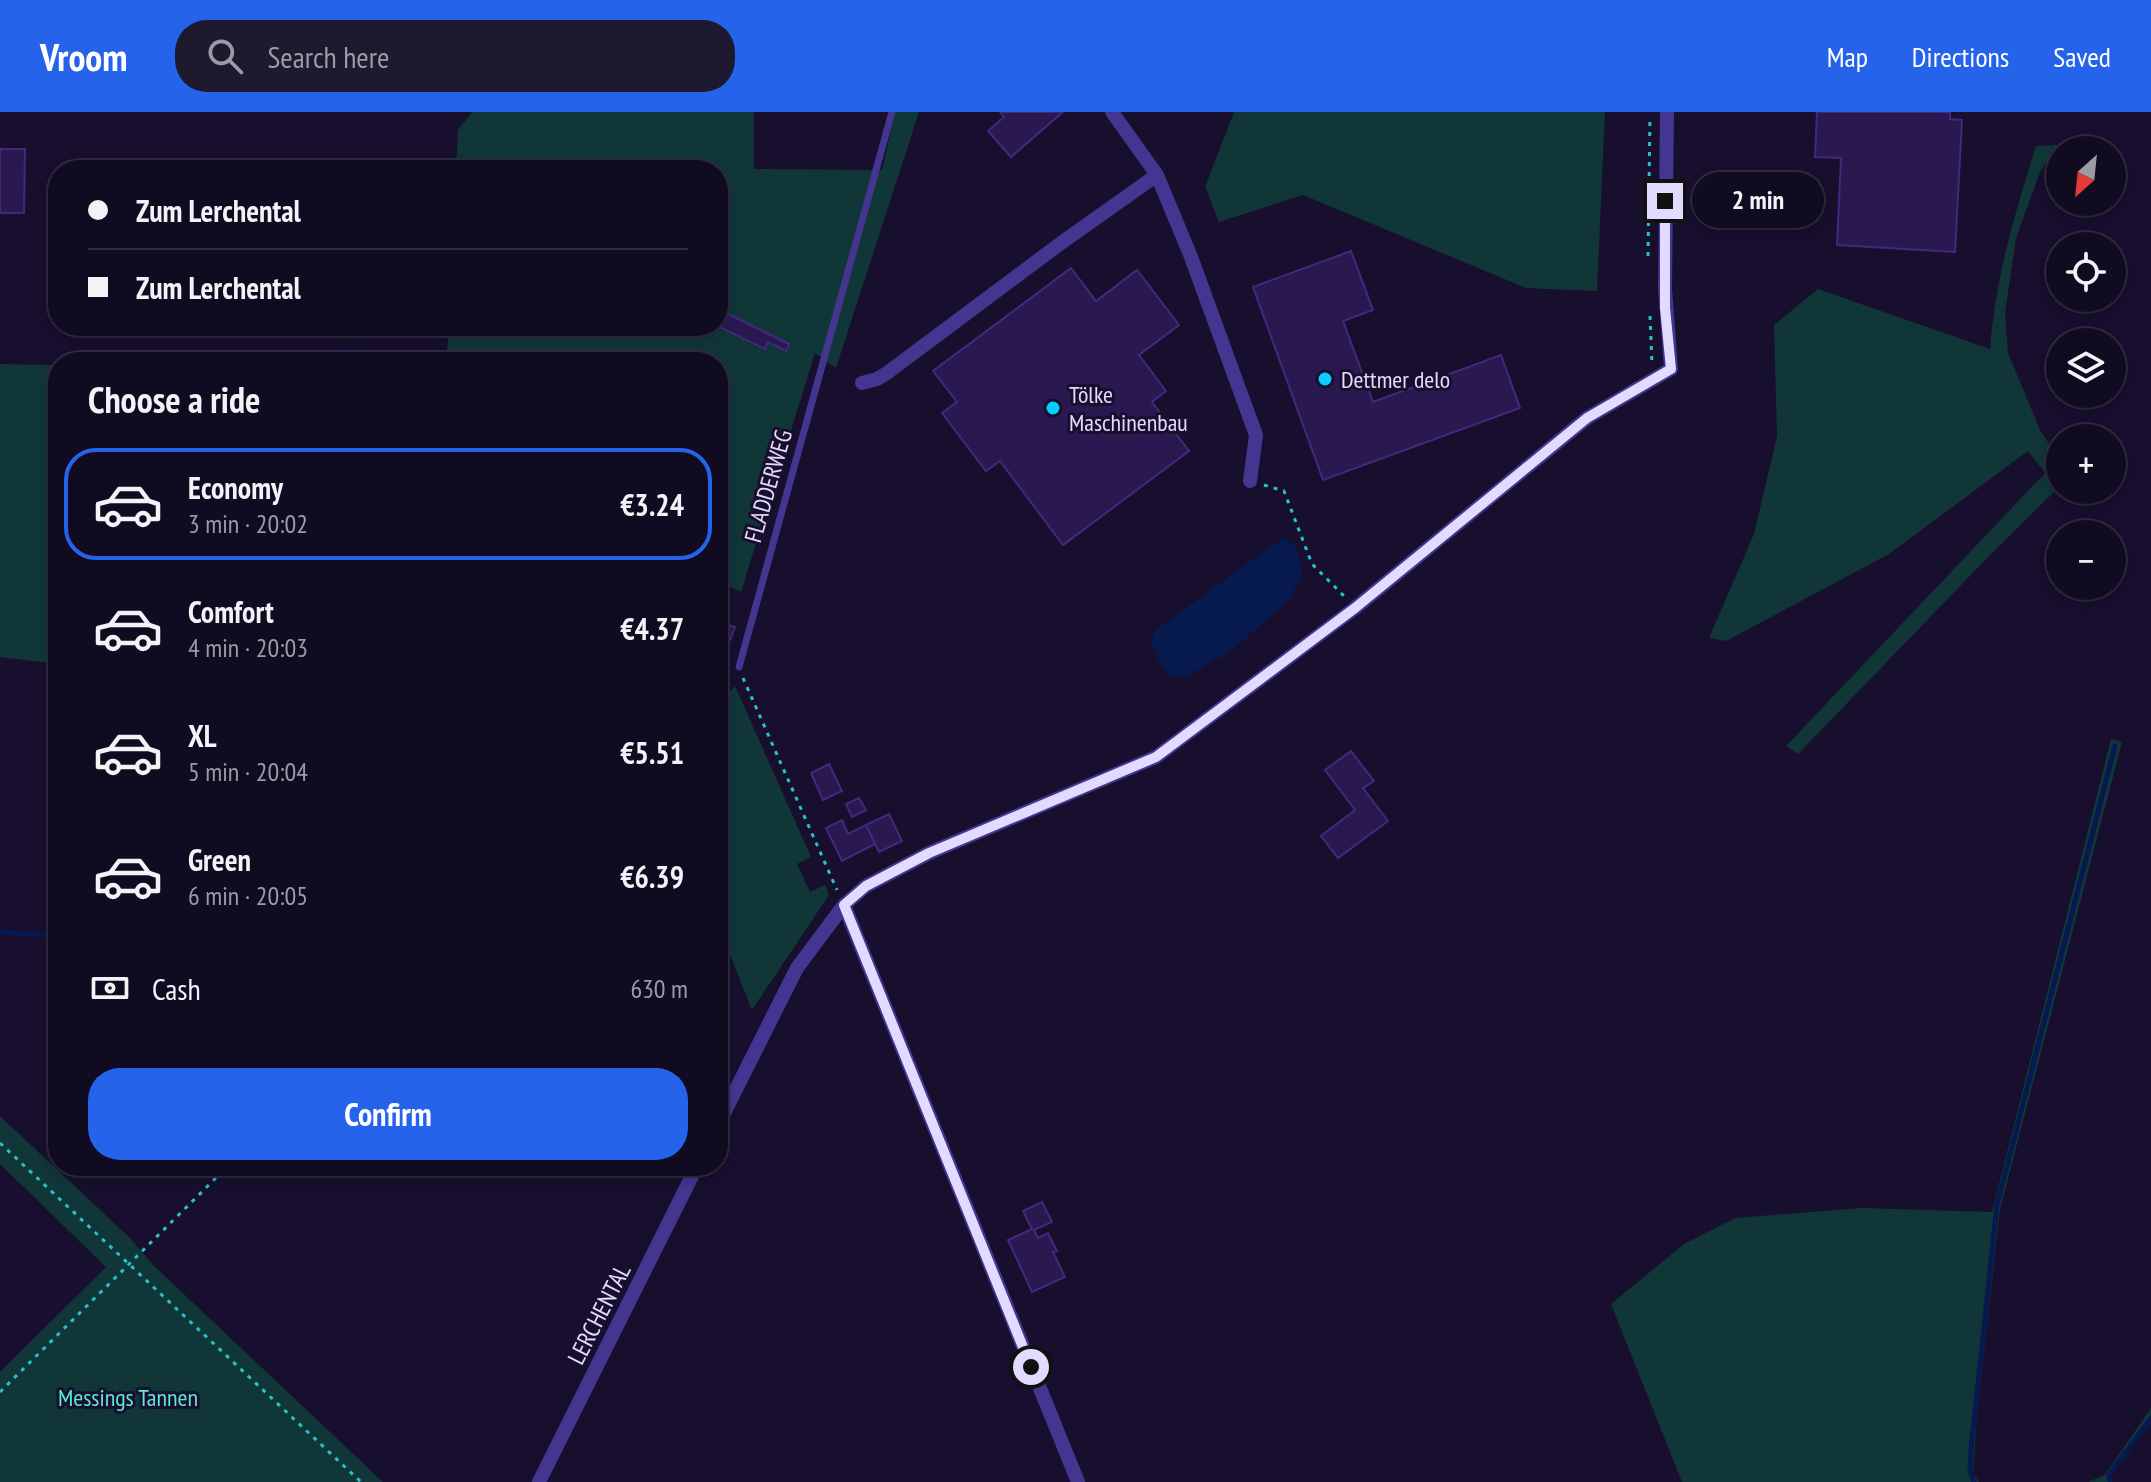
<!DOCTYPE html>
<meta charset="utf-8">
<style>
:root{--surface:#110b22;--page:#1e192f;--text:#f1f3f6;--muted:#9c9ba5;--line:#302b40;--accent:#2563eb}
body{margin:0;font-family:"PT Sans Narrow",sans-serif;background:var(--page);color:var(--text);height:100vh;display:flex;flex-direction:column;font-size:30px;white-space:nowrap}
*{box-sizing:border-box;margin:0}
p{font-size:26px;color:var(--muted)}
.icon{flex:none;width:44px;height:44px;fill:none;stroke:currentColor;stroke-width:2;stroke-linecap:round;stroke-linejoin:round}
.map{position:relative;flex:1;overflow:hidden}
.panel{position:absolute;left:48px;top:240px;width:680px;height:824px;display:flex;flex-direction:column;background:var(--surface);border-radius:32px;box-shadow:0 4px 12px #0003,0 0 0 2px var(--line)}
.panel>*{flex:none}
.banner{position:absolute;left:48px;top:48px;width:680px;height:176px;border-radius:32px;box-shadow:0 4px 12px #0003,0 0 0 2px var(--line);display:grid;align-content:center;height:176px;padding:0 40px;background:var(--surface)}
.needle{width:52px;rotate:207deg}
.buttons{position:absolute;left:2046px;top:24px;display:grid;gap:16px}
.buttons a{display:grid;place-items:center;width:80px;height:80px;border-radius:50%;background:var(--surface);box-shadow:0 4px 12px #0003,0 0 0 2px var(--line);font-size:40px}
.end{position:absolute;width:36px;height:36px;margin:-18px;border:10px solid #e3dbff;background:#111;box-shadow:0 0 0 4px #111}
.from{border-radius:50%}
.bubble{position:absolute;height:56px;border-radius:28px;background:var(--surface);box-shadow:0 4px 12px #0003,0 0 0 2px var(--line);font-size:26px;font-weight:800;line-height:56px;text-align:center}
.banner b{display:flex;align-items:center;gap:28px;height:76px;font-size:30px}
.banner b+b{border-top:2px solid var(--line)}
.banner i{width:20px;height:20px;background:var(--text)}
ul{padding:0;list-style:none}
li{display:flex;align-items:center;gap:24px;height:112px;margin:0 16px 12px;padding:0 24px;border:4px solid transparent;border-radius:32px}
li div{flex:1}
li b{display:block;font-size:30px}
li em{font-style:normal;font-weight:800}
li.selected{border-color:var(--accent)}
li>.icon{width:72px;height:72px;stroke-width:1.5}
h2{padding:0 40px;font-size:36px;line-height:96px}
.pay{display:flex;align-items:center;gap:20px;height:88px;padding:0 40px;font-size:30px}
.pay p{margin-inline-start:auto}
.primary-button{display:flex;gap:16px;margin-top:auto;padding:16px 40px}
.primary-button a{flex:1;height:92px;border-radius:32px;background:var(--accent);color:#fff;font-size:32px;font-weight:800;line-height:92px;text-align:center}
header{display:flex;align-items:center;gap:48px;box-sizing:border-box;height:112px;padding:0 40px;background:var(--accent);color:#fff}
header strong{font-size:38px}
nav{display:flex;gap:44px;margin-inline-start:auto;font-size:28px}
.search{width:560px;height:72px;background:var(--page);display:flex;align-items:center;gap:20px;box-sizing:border-box;padding:0 28px;border-radius:32px;color:var(--muted);font-size:30px}
.map>svg:first-child{display:block}
.green{fill:#113638}
.water{fill:#061a4f}
.lines{fill:none;stroke-linecap:round;stroke-linejoin:round}
.stream{stroke:#061a4f;stroke-width:5}
.building{fill:#2a1950;stroke:#42297e;stroke-width:2}
.path{stroke:#25c3c9;stroke-width:3;stroke-dasharray:4 6;stroke-linecap:butt}
.service{stroke:#423690;stroke-width:7}
.minor{stroke:#423690;stroke-width:14}
.route{stroke:#e3dbff;stroke-width:10}
.poi-dot{fill:#07ceff;stroke:#170f2d;stroke-width:3}
.labels{text-anchor:middle;dominant-baseline:central;stroke-width:6;stroke-linejoin:round;paint-order:stroke}
.poi-label{font-size:24px;fill:#e3dbff;stroke:#170f2d;text-anchor:start}
.street-label{font-size:24px;fill:#e3dbff;stroke:#170f2d}
.park-label{font-size:24px;fill:#5bebd5;stroke:#170f2d}
</style>
<header>
<strong>Vroom</strong>
<div class="search"><svg class="icon" aria-label="search" viewBox="0 0 24 24"><circle cx="10" cy="10" r="6"/><path d="M15 15l6 6"/></svg>Search here</div>
<nav><a>Map</a><a>Directions</a><a>Saved</a></nav>
</header>
<div class="map">
<svg width="2151" height="1370" viewBox="0 0 2151 1370">
<rect width="100%" height="100%" fill="#170f2d"/>
<path class="green" d="M472 0H754V57L882 58 895 0H919L836 256 815 241 741 480 718 470V250H446L449 214H718V58H456L458 18Z
M1234 0H1605L1597 179 1526 176 1303 83 1219 110 1205 75Z
M2058 33 2040 60 2016 126 2005 201 2008 241 2040 318 2060 348V374L1990 443 1798 642 1786 634 2045 361 2028 339 1889 442 1726 529 1709 526 1754 422 1777 324 1774 213 1818 177 1990 237C1996 163 2014 105 2036 34Z
M0 252 58 253V552L0 545Z
M735 574 811 745 797 752 810 780 825 773 829 783 752 898 718 813V594Z
M2111 627 2122 630 2000 1097 1977 1302 1973 1361 1979 1370H1682L1611 1192 1684 1132 1735 1106 1862 1096 1992 1100Z
M0 1004 130 1126 153 1153 383 1370H0V1260L106 1155 0 1052Z
M2151 1296V1310L2111 1363 2112 1370H2088L2105 1363Z"/>
<path class="water" d="M349 236C358 238 367 241 376 242 394 244 407 237 421 250H330L337 240Z
M1286 425 1297 437 1303 460 1290 487 1230 540 1183 566 1171 564 1159 549 1151 531 1155 519 1269 435Z"/>
<g class="lines">
<path class="stream" d="M0 820 58 824
M1974 1370 1970 1359 1971 1337 1997 1093 2115 634
M2110 1370 2109 1363 2151 1306"/>
</g>
<path class="building" d="M1000 0H1063L1011 45 988 19 1004 5Z
M1817 0H1950V7L1962 8 1955 140 1837 133 1841 46 1815 45Z
M0 37H25L24 101H0Z
M1351 139 1373 198 1343 209 1373 290 1501 243 1520 296 1323 368 1253 175Z
M1071 156 1096 189 1137 158 1179 213 1139 243 1166 279 1152 290 1189 339 1063 433 1000 349 986 359 942 301 957 290 933 259Z
M724 200 789 232 786 239 768 230 765 237 718 214Z
M718 509 735 515 725 541 718 539Z
M1351 639 1374 669 1363 676 1388 709 1338 746 1321 724 1355 698 1325 658Z
M829 652 842 679 823 688 811 661Z
M859 686 866 698 852 705 846 692Z
M889 702 902 729 879 740 866 713Z
M842 708 848 722 866 713 875 732 842 749 826 716Z
M1042 1090 1052 1110 1034 1118 1038 1126 1048 1121 1057 1139 1053 1140 1065 1165 1032 1180 1008 1128 1032 1117 1023 1099Z"/>
<g class="lines">
<path class="path" d="M1648 144 1650 4
M1650 204 1652 252
M1264 373 1284 379 1312 452 1344 484
M743 566 837 778
M718 580 731 565
M0 1031 361 1370
M0 1280 228 1054"/>
<path class="service" d="M739 555 892 0"/>
<path class="minor" d="M1112 0 1157 63 1191 145 1256 323 1250 369
M862 271 877 267 887 261 1061 131 1157 63
M844 793 1078 1370
M718 1013 797 856 844 793 866 774 929 741 1156 645 1355 496 1587 306 1671 257 1665 176 1667 0
M539 1370 697 1054"/>
</g>
<g class="lines">
<path class="route" d="M1031 1255 844 793 866 774 929 741 1156 645 1355 496 1587 306 1671 257 1665 196V89"/>
</g>
<g class="poi-dot">
<circle cx="1325" cy="267" r="8"/>
<circle cx="1053" cy="296" r="8"/>
</g>
<g class="labels">
<g class="poi-label">
<text x="1341" y="267">Dettmer delo</text>
<text x="1069" y="282">Tölke<tspan x="1069" dy="28">Maschinenbau</tspan></text>
</g>
<g class="street-label">
<text transform="translate(768 374) rotate(-74)">FLADDERWEG</text>
<text transform="translate(599 1202) rotate(-63)">LERCHENTAL</text>
</g>
<g class="park-label">
<text x="128" y="1285">Messings Tannen</text>
</g>
</g>
</svg>
<div class="buttons">
<a><svg class="needle" viewBox="-14 -14 28 28"><path d="M0-13l5 13h-10z" fill="#e53935"/><path d="M0 13l5-13h-10z" fill="#9c9ba5"/></svg></a>
<a><svg class="icon" aria-label="locate" viewBox="0 0 24 24"><circle cx="12" cy="12" r="6"/><path d="M12 2v4M12 18v4M2 12h4M18 12h4"/></svg></a>
<a><svg class="icon" aria-label="layers" viewBox="0 0 24 24"><path d="M12 4l9 5-9 5-9-5zM3 14l9 5 9-5"/></svg></a>
<a>+</a>
<a>−</a>
</div>
<i class="end from" style="left:1031px;top:1255px"></i>
<i class="end" style="left:1665px;top:89px"></i>
<div class="bubble" style="left:1692px;top:60px;width:132px">2 min</div>
<div class="banner">
<b><i class="from"></i>Zum Lerchental</b>
<b><i></i>Zum Lerchental</b>
</div>
<section class="panel">
<h2>Choose a ride</h2>
<ul>
<li class="selected"><svg class="icon" aria-label="car" viewBox="0 0 24 24"><path d="M5 17H2v-5l4-1 3-4h7l3 4 3 1v5h-3M9 17h6M6 11h13"/><circle cx="7" cy="17" r="2"/><circle cx="17" cy="17" r="2"/></svg><div><b>Economy</b><p>3 min · 20:02</p></div><em>€3.24</em></li>
<li><svg class="icon" aria-label="car" viewBox="0 0 24 24"><path d="M5 17H2v-5l4-1 3-4h7l3 4 3 1v5h-3M9 17h6M6 11h13"/><circle cx="7" cy="17" r="2"/><circle cx="17" cy="17" r="2"/></svg><div><b>Comfort</b><p>4 min · 20:03</p></div><em>€4.37</em></li>
<li><svg class="icon" aria-label="car" viewBox="0 0 24 24"><path d="M5 17H2v-5l4-1 3-4h7l3 4 3 1v5h-3M9 17h6M6 11h13"/><circle cx="7" cy="17" r="2"/><circle cx="17" cy="17" r="2"/></svg><div><b>XL</b><p>5 min · 20:04</p></div><em>€5.51</em></li>
<li><svg class="icon" aria-label="car" viewBox="0 0 24 24"><path d="M5 17H2v-5l4-1 3-4h7l3 4 3 1v5h-3M9 17h6M6 11h13"/><circle cx="7" cy="17" r="2"/><circle cx="17" cy="17" r="2"/></svg><div><b>Green</b><p>6 min · 20:05</p></div><em>€6.39</em></li>
</ul>
<div class="pay"><svg class="icon" aria-label="cash" viewBox="0 0 24 24"><path d="M3 7h18v10H3z"/><circle cx="12" cy="12" r="2"/></svg>Cash<p>630 m</p></div>
<div class="primary-button"><a>Confirm</a></div>
</section>
</div>
